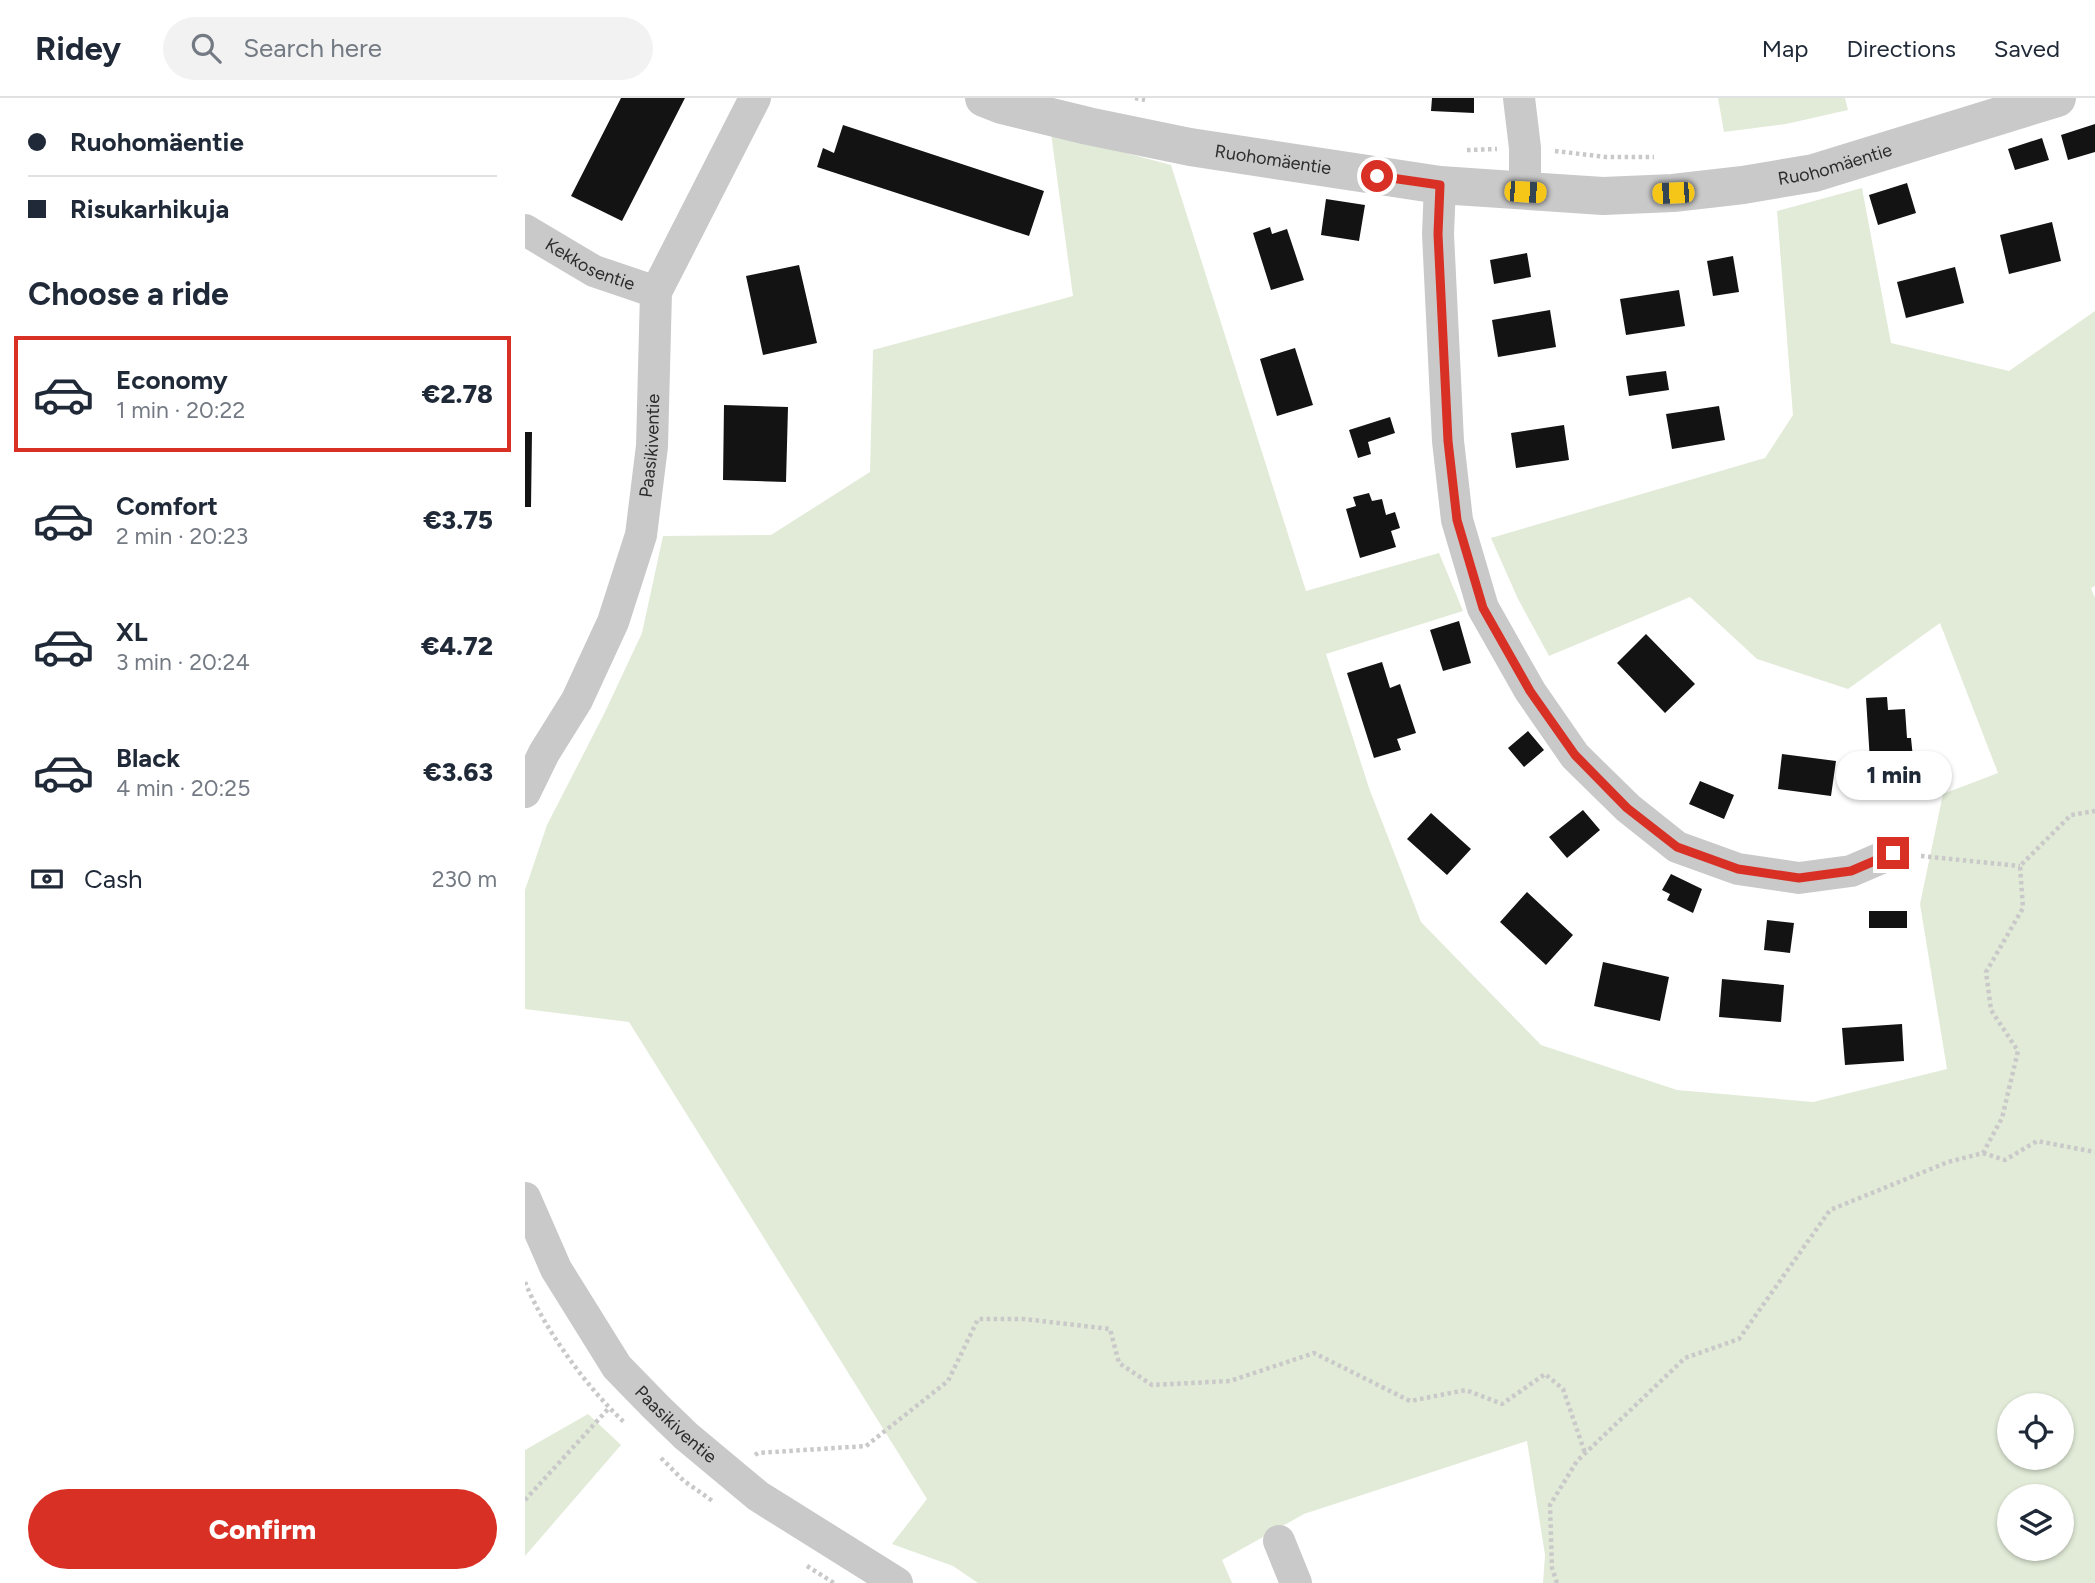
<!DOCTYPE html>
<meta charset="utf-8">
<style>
:root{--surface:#fff;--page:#f2f2f3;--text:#1f2937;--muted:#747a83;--line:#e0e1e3;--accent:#d93025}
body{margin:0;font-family:Figtree,sans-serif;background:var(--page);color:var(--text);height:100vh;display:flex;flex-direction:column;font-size:26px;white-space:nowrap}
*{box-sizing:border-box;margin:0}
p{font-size:23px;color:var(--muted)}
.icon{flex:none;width:38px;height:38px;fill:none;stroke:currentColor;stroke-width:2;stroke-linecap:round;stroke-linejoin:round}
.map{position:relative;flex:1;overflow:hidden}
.sheet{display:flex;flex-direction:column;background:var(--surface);width:525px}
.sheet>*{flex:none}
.hud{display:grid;align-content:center;height:154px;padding:0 28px;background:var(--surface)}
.buttons{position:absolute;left:1472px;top:1295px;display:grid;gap:14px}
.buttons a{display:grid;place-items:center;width:77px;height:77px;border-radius:50%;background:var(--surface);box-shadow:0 2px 5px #0004;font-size:35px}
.end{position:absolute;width:32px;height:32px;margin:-16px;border:9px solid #d93025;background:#fff;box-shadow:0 0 0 4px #fff}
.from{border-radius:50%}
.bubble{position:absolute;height:49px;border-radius:24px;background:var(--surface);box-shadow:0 2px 5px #0004;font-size:23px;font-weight:800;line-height:49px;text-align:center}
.car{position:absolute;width:21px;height:42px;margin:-21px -10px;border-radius:9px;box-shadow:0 0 5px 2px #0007;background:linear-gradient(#f5c518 24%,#345 0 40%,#f5c518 0 76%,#345 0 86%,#f5c518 0)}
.hud b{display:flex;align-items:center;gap:24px;height:66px;font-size:26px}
.hud b+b{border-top:2px solid var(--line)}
.hud i{width:18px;height:18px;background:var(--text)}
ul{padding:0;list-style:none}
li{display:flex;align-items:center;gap:21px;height:116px;margin:0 14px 10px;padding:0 14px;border:4px solid transparent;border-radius:0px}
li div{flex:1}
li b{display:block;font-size:26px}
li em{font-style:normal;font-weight:800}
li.selected{border-color:var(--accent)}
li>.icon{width:63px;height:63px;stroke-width:1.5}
h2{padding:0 28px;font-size:32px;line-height:84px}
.pay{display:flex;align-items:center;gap:18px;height:77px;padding:0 28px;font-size:26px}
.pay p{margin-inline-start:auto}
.action{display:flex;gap:14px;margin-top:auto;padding:14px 28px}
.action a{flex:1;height:80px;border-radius:42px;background:var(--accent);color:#fff;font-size:28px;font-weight:800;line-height:80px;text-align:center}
header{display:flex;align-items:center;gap:42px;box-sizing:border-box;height:98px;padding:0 35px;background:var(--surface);border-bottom:2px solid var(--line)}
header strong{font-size:33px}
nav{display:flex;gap:38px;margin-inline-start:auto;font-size:24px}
.search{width:490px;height:63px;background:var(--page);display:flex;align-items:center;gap:18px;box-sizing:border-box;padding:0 24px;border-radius:38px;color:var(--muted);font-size:26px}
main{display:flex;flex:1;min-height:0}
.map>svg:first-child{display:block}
.green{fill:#e2ebd8;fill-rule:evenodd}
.building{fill:#131313}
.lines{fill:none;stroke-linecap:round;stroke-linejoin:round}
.path{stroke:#c9c9c9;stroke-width:4.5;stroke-dasharray:3.5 3.5;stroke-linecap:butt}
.minor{stroke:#c9c9c9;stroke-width:32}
.tertiary{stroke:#c9c9c9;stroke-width:38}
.route{stroke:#d93025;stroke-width:9}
.labels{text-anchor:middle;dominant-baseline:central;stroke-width:7;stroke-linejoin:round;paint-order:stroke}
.street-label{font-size:18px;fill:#2c2c2c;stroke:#fff}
</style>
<header>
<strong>Ridey</strong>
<div class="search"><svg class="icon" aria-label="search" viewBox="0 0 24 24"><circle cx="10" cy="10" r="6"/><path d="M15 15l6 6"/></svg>Search here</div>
<nav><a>Map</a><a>Directions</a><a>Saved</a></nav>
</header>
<main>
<section class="sheet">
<div class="hud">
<b><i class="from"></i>Ruohomäentie</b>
<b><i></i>Risukarhikuja</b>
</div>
<h2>Choose a ride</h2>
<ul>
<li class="selected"><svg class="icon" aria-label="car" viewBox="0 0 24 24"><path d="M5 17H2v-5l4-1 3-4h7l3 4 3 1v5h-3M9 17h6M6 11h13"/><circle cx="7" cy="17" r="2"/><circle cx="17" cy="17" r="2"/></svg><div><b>Economy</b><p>1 min · 20:22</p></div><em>€2.78</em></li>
<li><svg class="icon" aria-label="car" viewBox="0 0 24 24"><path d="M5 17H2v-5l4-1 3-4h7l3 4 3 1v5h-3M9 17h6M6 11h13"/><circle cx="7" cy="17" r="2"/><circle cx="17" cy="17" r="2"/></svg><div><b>Comfort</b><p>2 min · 20:23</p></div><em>€3.75</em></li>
<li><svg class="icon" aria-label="car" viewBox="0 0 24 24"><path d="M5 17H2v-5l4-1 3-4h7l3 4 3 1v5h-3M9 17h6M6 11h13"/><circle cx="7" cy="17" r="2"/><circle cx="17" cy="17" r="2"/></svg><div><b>XL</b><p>3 min · 20:24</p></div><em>€4.72</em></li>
<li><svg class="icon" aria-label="car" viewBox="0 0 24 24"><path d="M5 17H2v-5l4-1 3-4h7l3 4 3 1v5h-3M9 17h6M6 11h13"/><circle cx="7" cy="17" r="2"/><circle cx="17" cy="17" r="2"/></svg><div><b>Black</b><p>4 min · 20:25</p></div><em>€3.63</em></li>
</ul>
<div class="pay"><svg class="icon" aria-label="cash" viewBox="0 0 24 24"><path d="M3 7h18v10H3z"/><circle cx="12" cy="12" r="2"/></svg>Cash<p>230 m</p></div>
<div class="action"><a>Confirm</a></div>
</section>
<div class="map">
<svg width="1570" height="1485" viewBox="0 0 1570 1485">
<rect width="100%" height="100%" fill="#fff"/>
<path class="green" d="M1193 0H1320L1323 12 1261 26 1199 34Z
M526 35 646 67 781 493 914 455 938 513 801 556 844 690 896 824 1016 947 1152 992 1288 1004 1422 971 1395 806 1418 696 1473 675 1415 525 1323 591 1232 561 1165 499 1024 558 993 501 966 440 1240 360 1268 317 1252 113 1337 90 1366 245 1484 273 1570 213V488L1566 490 1570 500V1485H1018L1020 1457 1002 1343 779 1416 697 1462 707 1485H453L428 1468 367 1446 402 1401 104 924 0 911V792L22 727 79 616 117 535 138 438 246 437 345 374 348 252 548 198ZM1484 1307H1536V1360H1484ZM1484 1398H1536V1451H1484Z
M63 1316 96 1347 0 1458V1352Z"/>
<path class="building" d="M96 0H160L97 123 46 98Z
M907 0H949V15L906 13Z
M1570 26V54L1543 62 1536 37Z
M318 27 519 93 504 138 292 69 298 50 309 55Z
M1517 40 1524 62 1490 72 1483 51Z
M1382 85 1391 115 1353 127 1344 97Z
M801 101 840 107 834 143 796 137Z
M1527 124 1536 163 1484 176 1475 137Z
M745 129 747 136 762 131 779 182 746 192 728 135Z
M1002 155 1006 179 969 186 965 162Z
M1208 158 1214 194 1188 198 1182 163Z
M274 167 292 245 238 257 221 178Z
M1430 169 1439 205 1381 220 1372 184Z
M1154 192 1160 228 1101 237 1095 201Z
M1025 212 1031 249 973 259 967 222Z
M770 250 788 307 752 318 735 261Z
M1141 273 1144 292 1104 298 1101 278Z
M199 307 263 309 261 384 198 382Z
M1194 308 1200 342 1147 351 1141 316Z
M865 319 870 335 843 344 846 356 833 360 824 332Z
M1039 327 1044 362 991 370 986 335Z
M0 334H7L6 409H0Z
M844 395 847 403 857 401 861 417 870 414 875 430 866 433 871 449 835 460 821 411 831 408 828 399Z
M934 523 946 565 918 573 905 532Z
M1121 536 1170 586 1140 615 1092 565Z
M857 564 865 590 875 586 891 635 872 641 876 652 849 660 822 575Z
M1362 599 1363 612 1380 611 1382 640H1386L1388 660H1384L1385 683 1354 686 1352 663H1345L1341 600Z
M1003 633 1019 652 999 669 983 650Z
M1257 656 1311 663 1306 698 1253 691Z
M1175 683 1209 697 1199 721 1164 706Z
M1058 712 1075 732 1042 760 1024 739Z
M906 715 946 751 922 777 882 741Z
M1146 776 1177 791 1168 815 1142 802 1145 796 1137 792Z
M1002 794 1048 837 1021 867 975 824Z
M1344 813H1382V830H1344Z
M1242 822 1269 825 1265 855 1239 852Z
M1078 864 1144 879 1135 923 1069 908Z
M1197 881 1259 887 1256 924 1194 919Z
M1377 926 1379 963 1320 967 1317 930Z"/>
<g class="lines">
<path class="path" d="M610 0 620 2
M942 52 972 51
M1030 53 1081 59H1129
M1396 758 1495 768
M1458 1055 1480 1062 1512 1043 1570 1054
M0 1184C19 1231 63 1291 100 1325
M230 1357 233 1355 341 1348 423 1283 453 1221H499L585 1231 594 1265 627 1287 705 1283 789 1255 885 1303 941 1292 977 1306 1020 1276 1038 1291 1060 1355
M136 1360 159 1383 189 1404
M0 1402 84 1310
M282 1468 309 1485
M1032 1485 1027 1470 1025 1407 1052 1363 1160 1260 1214 1241 1305 1112 1423 1064 1458 1055 1477 1020 1493 953 1466 912 1461 874 1498 810 1495 768 1546 717 1570 713"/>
<g class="minor">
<path d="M994 0 1000 50V94"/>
<path d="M915 87 913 136 923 343 932 422 958 510 1005 593 1050 658 1103 710 1152 749 1213 771 1274 780 1326 773 1368 755"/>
<path id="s1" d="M0 132 69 173 131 194"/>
<path id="s2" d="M0 694 19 655 52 602 88 524 116 437 127 348 131 194 230 0"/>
<path id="s3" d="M0 1100 31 1171 92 1269 131 1309 161 1338 233 1398 372 1485"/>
<path d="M754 1443 771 1485"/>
</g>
<path class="tertiary" id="s4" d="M459 0 477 7 563 28 665 49 915 87 1078 98 1148 95 1218 87 1289 75 1532 0"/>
</g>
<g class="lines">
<path class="route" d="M852 78 915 87 913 136 923 343 932 422 958 510 1005 593 1050 657 1102 710 1152 749 1213 771 1274 780 1326 773 1368 755"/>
</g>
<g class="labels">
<g class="street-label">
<text stroke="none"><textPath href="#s4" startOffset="296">Ruohomäentie</textPath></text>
<text stroke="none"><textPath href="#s4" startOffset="863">Ruohomäentie</textPath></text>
<text stroke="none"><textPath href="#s1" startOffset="74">Kekkosentie</textPath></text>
<text stroke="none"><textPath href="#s2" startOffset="373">Paasikiventie</textPath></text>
<text stroke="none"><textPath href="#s3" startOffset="275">Paasikiventie</textPath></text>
</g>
</g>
</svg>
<div class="buttons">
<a><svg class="icon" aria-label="locate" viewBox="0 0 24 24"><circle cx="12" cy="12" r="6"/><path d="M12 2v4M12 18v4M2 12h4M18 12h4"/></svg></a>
<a><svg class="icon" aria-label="layers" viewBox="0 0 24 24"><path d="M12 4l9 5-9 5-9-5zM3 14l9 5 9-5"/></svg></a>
</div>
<i class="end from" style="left:852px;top:78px"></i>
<i class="end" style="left:1368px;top:755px"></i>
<div class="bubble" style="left:1311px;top:653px;width:116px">1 min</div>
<i class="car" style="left:1000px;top:94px;rotate:93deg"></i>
<i class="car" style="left:1148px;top:95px;rotate:268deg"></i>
</div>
</main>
